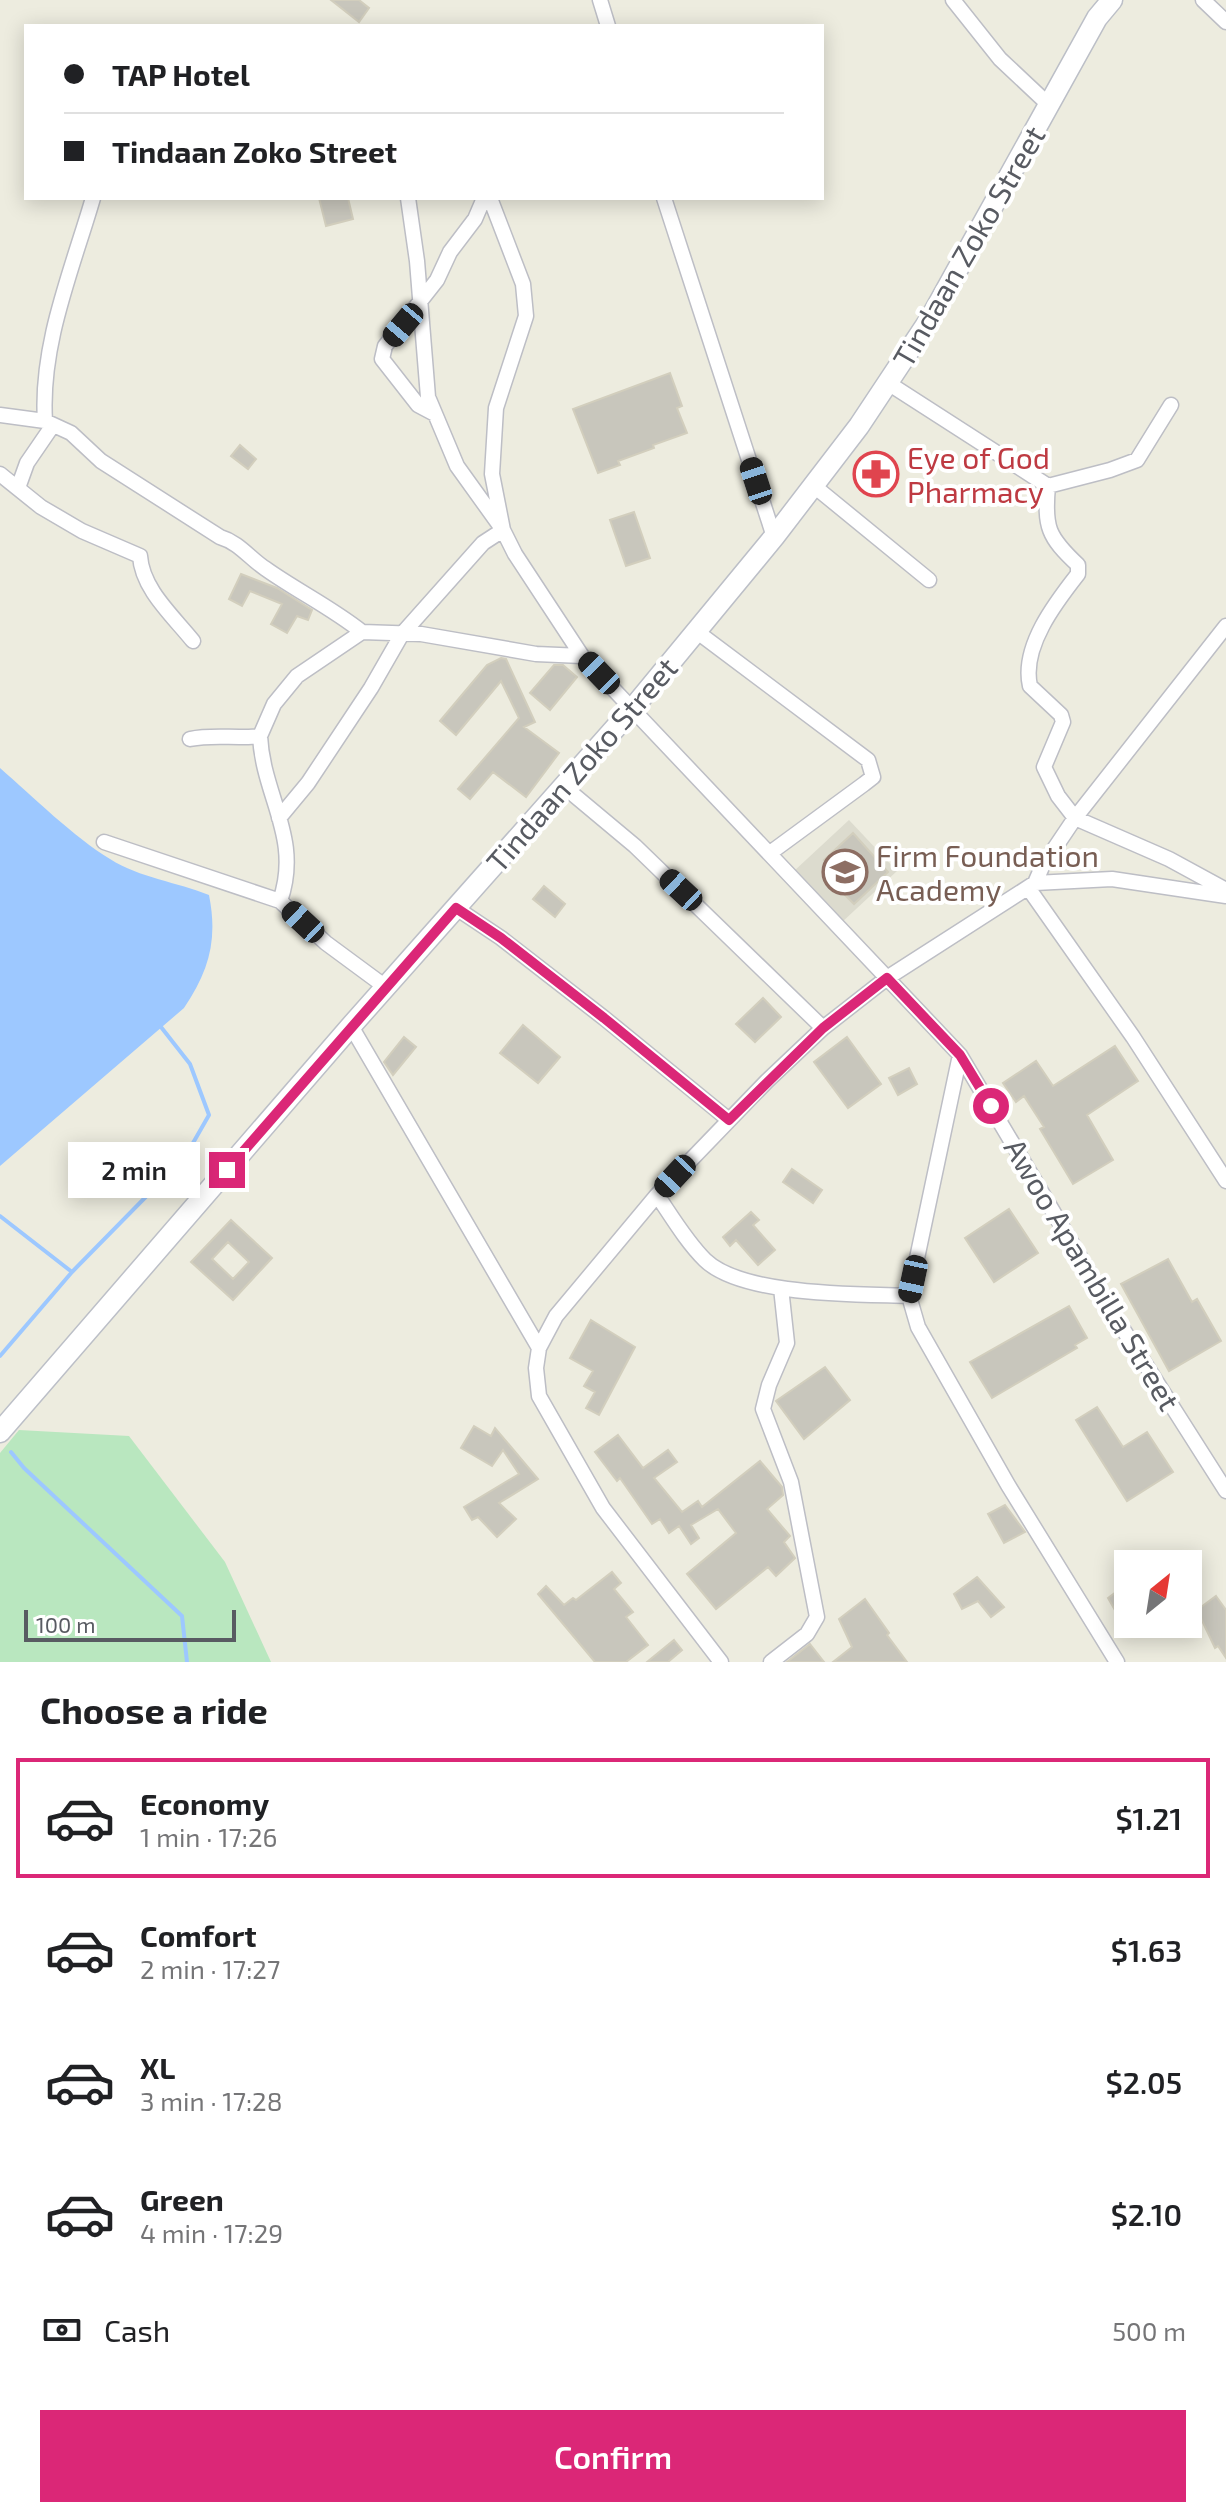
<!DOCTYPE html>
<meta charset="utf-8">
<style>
:root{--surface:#fff;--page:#f6f6f6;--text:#202124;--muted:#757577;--line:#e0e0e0;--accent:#db2777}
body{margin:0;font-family:"Exo 2",sans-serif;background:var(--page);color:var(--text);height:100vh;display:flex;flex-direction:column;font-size:30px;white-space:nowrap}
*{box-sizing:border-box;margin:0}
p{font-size:26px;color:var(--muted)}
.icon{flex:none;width:44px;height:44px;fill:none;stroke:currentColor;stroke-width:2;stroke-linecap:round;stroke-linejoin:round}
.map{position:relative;height:1662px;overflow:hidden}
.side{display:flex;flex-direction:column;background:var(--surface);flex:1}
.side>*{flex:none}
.banner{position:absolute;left:24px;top:24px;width:800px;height:176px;border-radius:0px;box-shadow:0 4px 20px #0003;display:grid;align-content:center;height:176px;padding:0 40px;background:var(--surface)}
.needle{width:52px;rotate:30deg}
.buttons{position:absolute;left:1114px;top:1550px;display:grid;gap:16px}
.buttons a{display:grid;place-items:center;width:88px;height:88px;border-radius:0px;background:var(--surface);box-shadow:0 4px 20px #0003;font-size:40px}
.scale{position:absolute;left:24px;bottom:20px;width:212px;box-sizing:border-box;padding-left:8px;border:4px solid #585b62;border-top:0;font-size:22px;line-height:28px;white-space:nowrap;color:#585b62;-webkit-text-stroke:6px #fff;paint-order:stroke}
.end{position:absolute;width:36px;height:36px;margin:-18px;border:10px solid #db2777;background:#fff;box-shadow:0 0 0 4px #fff}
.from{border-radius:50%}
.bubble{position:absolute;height:56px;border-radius:0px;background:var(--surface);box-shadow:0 4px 20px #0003;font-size:26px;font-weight:600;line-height:56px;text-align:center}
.car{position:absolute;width:24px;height:48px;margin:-24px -12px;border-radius:10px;box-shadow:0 0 6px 2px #0007;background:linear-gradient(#222 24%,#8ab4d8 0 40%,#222 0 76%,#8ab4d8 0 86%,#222 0)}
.banner b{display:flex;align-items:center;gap:28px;height:76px;font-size:30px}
.banner b+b{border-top:2px solid var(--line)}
.banner i{width:20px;height:20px;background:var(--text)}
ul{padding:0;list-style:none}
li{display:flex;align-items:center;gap:24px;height:120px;margin:0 16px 12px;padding:0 24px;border:4px solid transparent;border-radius:0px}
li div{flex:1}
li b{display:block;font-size:30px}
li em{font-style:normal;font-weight:600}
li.current{border-color:var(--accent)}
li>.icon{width:72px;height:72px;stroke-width:1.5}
h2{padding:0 40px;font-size:36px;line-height:96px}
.pay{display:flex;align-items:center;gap:20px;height:88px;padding:0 40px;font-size:30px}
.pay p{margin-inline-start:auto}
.button{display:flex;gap:16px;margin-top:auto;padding:16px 40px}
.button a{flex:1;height:92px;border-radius:0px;background:var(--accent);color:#fff;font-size:32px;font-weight:600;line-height:92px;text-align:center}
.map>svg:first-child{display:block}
.education{fill:#dcdbce}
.green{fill:#b9e7bf}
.water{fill:#9dc8ff}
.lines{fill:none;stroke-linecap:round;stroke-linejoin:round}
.stream{stroke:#9dc8ff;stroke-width:4}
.building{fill:#c8c6bc;stroke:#d2cebd;stroke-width:2;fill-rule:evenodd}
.street-casing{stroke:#bdbec5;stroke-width:17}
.secondary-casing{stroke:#bcbfc7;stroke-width:23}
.street{stroke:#fff;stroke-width:14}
.secondary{stroke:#fff;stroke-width:20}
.route{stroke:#db2777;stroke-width:10}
.labels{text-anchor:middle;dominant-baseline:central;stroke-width:8;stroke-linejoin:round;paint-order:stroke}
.street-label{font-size:30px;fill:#585b62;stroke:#fff}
.health-label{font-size:30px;fill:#be3a42;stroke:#fff;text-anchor:start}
.education-label{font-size:30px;fill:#785e54;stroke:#fff;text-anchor:start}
</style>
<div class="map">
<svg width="1226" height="1662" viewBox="0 0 1226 1662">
<rect width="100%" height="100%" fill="#edecdf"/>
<path class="education" d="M849 820 897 871 841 923 793 872Z"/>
<path class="green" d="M19 1430 129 1436 225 1562 271 1662H0V1453Z"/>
<path class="water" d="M0 768C32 796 75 838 110 859 140 878 177 882 209 895 218 940 209 971 184 1008L0 1166Z"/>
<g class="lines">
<path class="stream" d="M0 1216 72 1272
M0 1356 72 1272 185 1157 209 1115 190 1064 161 1027
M11 1452 24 1468 182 1616 187 1662"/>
</g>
<path class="building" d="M331 0H359L369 8 359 22Z
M319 198H348L353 219 326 226Z
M670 373 682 406 677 408 687 433 653 445 654 448 618 461 620 465 598 473 573 409Z
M240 445 256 459 248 469 231 456Z
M634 512 650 558 626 566 610 520Z
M241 574 277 588 312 610 308 620 297 616 287 633 271 624 282 604 250 591 242 606 229 599Z
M501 658 506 659 535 722 524 727 559 753 526 797 493 772 470 799 458 789 519 718 501 681 456 735 440 721 487 665Z
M554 665H563L577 677 550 710 530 693Z
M853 833 888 872 854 904 843 893 850 887 824 860Z
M544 886 565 904 555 917 533 899Z
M763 998 781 1017 755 1042 736 1024Z
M523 1025 560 1057 538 1083 500 1053Z
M404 1037 416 1047 393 1075 384 1062Z
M847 1037 881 1084 848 1108 814 1062Z
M1115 1046 1138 1081 1087 1115 1113 1160 1073 1184 1040 1129 1044 1127 1024 1096 1016 1102 1003 1083 1036 1061 1053 1086Z
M909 1068 917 1084 898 1095 889 1078Z
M792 1169 822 1190 813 1203 783 1182Z
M1009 1209 1038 1253 994 1282 965 1238Z
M751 1212 759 1220 753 1225 775 1250 758 1265 736 1240 730 1246 723 1237Z
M231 1220 272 1258 233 1300 191 1262ZM228 1242 249 1262 233 1279 212 1259Z
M1168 1259 1192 1302 1197 1299 1221 1341 1169 1371 1121 1284Z
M1069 1306 1087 1338 1075 1345 1077 1348 992 1398 970 1362Z
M591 1320 635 1347 599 1415 586 1408 595 1392 584 1386 593 1371 570 1358Z
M825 1367 850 1400 804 1439 776 1401Z
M1097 1407 1123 1447 1147 1432 1173 1472 1127 1501 1076 1420Z
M474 1426 491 1436 495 1428 538 1479 499 1503 516 1519 497 1537 478 1517 472 1520 464 1507 519 1474 503 1450 492 1466 461 1448Z
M618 1435 643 1468 668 1450 677 1462 654 1478 682 1512 698 1501 702 1507 760 1461 782 1487 783 1495 767 1509 790 1536 784 1542 795 1558 776 1576 768 1567 716 1609 687 1574 736 1533 718 1509 691 1525 699 1538 691 1544 679 1526 669 1533 660 1519 652 1524 620 1478 617 1481 595 1452Z
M1005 1505 1025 1532 1004 1543 988 1514Z
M612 1572 621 1583 614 1589 633 1612 626 1617 648 1645 626 1662H595L538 1594 546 1586 564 1605 573 1598 576 1600Z
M977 1577 1004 1607 991 1617 978 1601 962 1609 954 1594Z
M1128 1583V1602L1116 1612 1108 1598Z
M1216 1596 1226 1610V1658L1218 1646 1215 1648 1197 1610Z
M865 1599 889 1633 887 1635 907 1662H833L852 1647 839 1619Z
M674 1640 682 1650 668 1662H647Z
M810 1644 824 1662H787L792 1658Z"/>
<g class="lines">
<g class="street-casing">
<path id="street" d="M600 0 608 26
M953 0 1000 59 1049 105
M1203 0 1226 22
M490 198 523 284 526 316 496 408 492 474 503 530 515 554 582 656 960 1055 1121 1326 1226 1491
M664 198 774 537
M888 383 1048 486 1110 470 1137 460 1171 405
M435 414 418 405 382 359 385 346 437 280 450 252 475 219 484 198
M0 415 45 421 71 433 101 461 220 537C240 543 249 558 266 569 297 591 332 608 362 632
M45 421C40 345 72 270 93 198
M0 474 41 507 82 531 140 556C142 589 173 616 193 641
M814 486 929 580
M1048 486C1044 527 1048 537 1078 565V574C1056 602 1021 647 1030 686L1061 715 1063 722 1044 767 1058 796 1075 818 1169 859 1226 890
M18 488 27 463 53 425
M696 631 868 760 873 777 864 784 770 853
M260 736C263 797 302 838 280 901
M190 739C214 734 236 739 260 736L274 704 297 676 362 632 421 634 536 654 582 656
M562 785 635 846 823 1028
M279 818 308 783 371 688 402 634 483 543 503 530 457 466 428 397 417 261 408 198
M104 842 280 901 326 943 387 988
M1035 883 1042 867 1075 818 1226 626
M1029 889 1133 1037 1226 1181
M456 908 501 938 604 1018 729 1120
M351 1026 539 1348
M960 1055 909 1296 918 1327 1008 1485 1117 1662
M657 1195C672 1217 686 1241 705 1260 742 1296 858 1294 909 1296
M721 1662 603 1508 539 1396 536 1368 539 1348 556 1316 657 1195 767 1081 823 1028 887 978 1035 883 1112 879 1226 896
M771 1662 807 1634 817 1617 791 1482 763 1409 769 1385 787 1343 781 1288"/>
</g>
<g class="secondary-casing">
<path id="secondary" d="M0 1432 351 1026 633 708 774 537 859 426 930 319 1097 18 1112 0"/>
</g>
<use href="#street" class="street"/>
<use href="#secondary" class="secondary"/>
</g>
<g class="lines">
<path class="route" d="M227 1170 456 908 501 938 604 1018 729 1120 823 1028 887 978 960 1055 991 1106"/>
</g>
<defs>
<g id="pharmacy-ring" transform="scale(2.3)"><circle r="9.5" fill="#fff" stroke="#e0444e" stroke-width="1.5"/><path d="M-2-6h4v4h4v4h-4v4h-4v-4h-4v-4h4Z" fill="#e0444e"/></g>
<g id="school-ring" transform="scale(2.3)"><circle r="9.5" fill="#fff" stroke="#8d6e63" stroke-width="1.5"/><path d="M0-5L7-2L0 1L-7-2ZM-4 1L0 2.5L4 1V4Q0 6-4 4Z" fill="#8d6e63"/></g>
</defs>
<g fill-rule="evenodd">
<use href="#pharmacy-ring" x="876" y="474"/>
<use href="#school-ring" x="845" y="872"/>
</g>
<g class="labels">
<g class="street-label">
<text transform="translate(968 246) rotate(-60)">Tindaan Zoko Street</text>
<text transform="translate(581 764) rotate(-49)">Tindaan Zoko Street</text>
<text transform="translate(1093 1274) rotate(59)">Awoo Apambilla Street</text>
</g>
<g class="health-label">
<text x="907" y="457">Eye of God<tspan x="907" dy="34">Pharmacy</tspan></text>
</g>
<g class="education-label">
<text x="876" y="855">Firm Foundation<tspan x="876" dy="34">Academy</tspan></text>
</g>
</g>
</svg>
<div class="buttons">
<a><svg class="needle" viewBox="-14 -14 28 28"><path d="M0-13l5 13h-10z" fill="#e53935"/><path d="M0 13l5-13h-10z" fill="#757577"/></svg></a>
</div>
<div class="scale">100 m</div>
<i class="end from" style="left:991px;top:1106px"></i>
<i class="end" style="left:227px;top:1170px"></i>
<div class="bubble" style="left:68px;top:1142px;width:132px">2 min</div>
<i class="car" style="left:403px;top:325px;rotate:220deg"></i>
<i class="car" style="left:756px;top:481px;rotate:342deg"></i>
<i class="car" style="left:599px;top:673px;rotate:316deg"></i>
<i class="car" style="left:681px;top:890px;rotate:313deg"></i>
<i class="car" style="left:303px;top:922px;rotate:313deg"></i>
<i class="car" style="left:675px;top:1176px;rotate:223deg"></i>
<i class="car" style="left:913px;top:1279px;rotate:192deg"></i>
<div class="banner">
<b><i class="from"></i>TAP Hotel</b>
<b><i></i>Tindaan Zoko Street</b>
</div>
</div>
<section class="side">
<h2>Choose a ride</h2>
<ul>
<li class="current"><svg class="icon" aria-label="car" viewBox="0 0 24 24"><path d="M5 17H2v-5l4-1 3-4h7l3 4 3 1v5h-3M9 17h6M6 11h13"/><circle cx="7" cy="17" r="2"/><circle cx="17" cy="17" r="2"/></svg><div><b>Economy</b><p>1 min · 17:26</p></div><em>$1.21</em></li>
<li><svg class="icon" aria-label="car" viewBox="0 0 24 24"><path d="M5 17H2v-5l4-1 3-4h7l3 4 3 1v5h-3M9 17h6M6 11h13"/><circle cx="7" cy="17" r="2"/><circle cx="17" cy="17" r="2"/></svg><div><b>Comfort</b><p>2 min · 17:27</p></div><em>$1.63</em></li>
<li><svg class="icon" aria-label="car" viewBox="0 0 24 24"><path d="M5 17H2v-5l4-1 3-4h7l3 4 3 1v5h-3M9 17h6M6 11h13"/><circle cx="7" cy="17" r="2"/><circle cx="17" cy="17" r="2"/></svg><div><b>XL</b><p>3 min · 17:28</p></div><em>$2.05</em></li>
<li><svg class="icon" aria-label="car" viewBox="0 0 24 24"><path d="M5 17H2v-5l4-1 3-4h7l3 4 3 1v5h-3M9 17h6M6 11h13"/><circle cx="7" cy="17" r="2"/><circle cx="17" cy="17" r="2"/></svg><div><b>Green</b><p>4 min · 17:29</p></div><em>$2.10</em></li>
</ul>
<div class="pay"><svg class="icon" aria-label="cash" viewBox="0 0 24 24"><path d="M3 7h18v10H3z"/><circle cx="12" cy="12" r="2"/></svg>Cash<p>500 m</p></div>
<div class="button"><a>Confirm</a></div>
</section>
